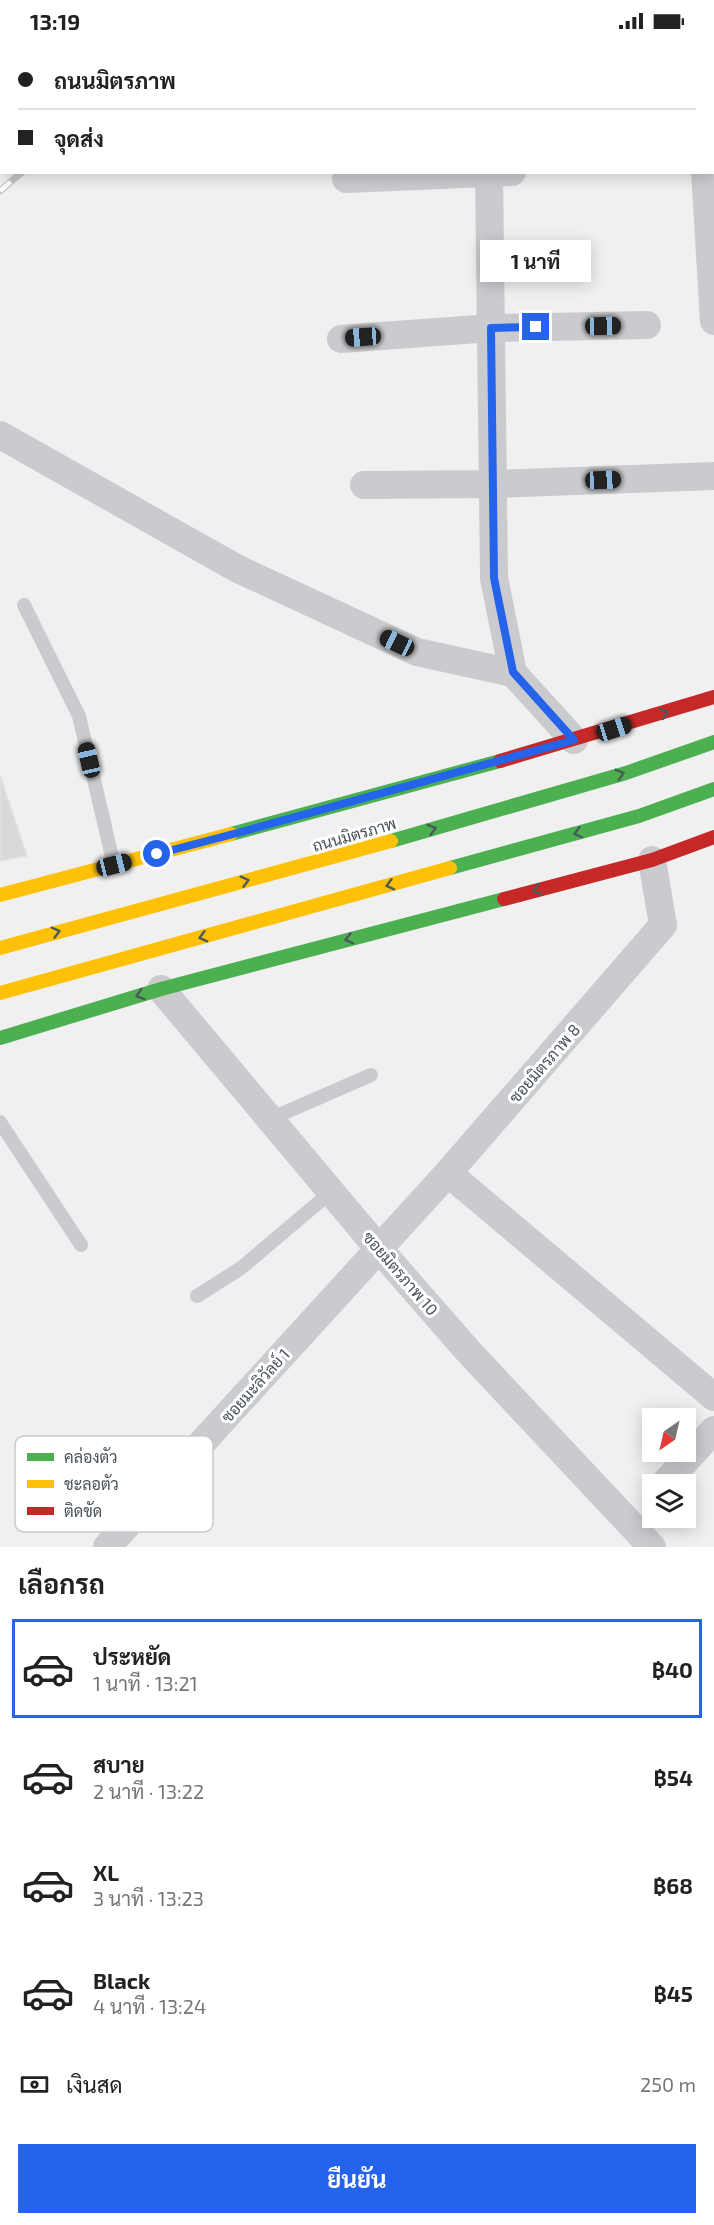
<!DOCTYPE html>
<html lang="th">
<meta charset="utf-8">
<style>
:root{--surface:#fff;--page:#f2f2f2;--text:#222;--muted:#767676;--line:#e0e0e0;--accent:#2563eb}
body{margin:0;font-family:"Exo 2",Sarabun,sans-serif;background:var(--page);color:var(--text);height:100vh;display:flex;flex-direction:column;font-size:22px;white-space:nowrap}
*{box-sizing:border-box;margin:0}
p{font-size:20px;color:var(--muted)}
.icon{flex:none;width:33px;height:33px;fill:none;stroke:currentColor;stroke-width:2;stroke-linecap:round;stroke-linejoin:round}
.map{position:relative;height:1505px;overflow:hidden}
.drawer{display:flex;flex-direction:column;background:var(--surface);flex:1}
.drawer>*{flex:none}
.top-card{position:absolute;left:0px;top:0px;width:714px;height:132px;box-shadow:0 3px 15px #0003;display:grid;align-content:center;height:132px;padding:0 18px;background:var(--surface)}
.needle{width:39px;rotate:214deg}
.buttons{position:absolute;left:642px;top:1366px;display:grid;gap:12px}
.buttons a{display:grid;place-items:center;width:54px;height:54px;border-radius:0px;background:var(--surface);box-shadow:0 3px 15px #0003;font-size:30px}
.end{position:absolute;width:27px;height:27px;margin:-14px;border:8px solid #2563eb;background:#fff;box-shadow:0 0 0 3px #fff}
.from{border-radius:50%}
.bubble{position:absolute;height:42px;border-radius:0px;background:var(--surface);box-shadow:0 3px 15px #0003;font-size:20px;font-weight:700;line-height:42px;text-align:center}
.car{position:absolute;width:18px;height:36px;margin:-18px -9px;border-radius:8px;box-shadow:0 0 4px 2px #0007;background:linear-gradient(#222 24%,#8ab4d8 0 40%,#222 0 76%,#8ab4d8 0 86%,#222 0)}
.top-card b{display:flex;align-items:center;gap:21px;height:57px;font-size:22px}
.top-card b+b{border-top:2px solid var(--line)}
.top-card i{width:15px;height:15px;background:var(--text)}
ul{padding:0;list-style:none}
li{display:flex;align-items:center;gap:18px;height:99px;margin:0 12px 9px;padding:0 6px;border:3px solid transparent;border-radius:0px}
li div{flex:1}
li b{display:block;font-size:22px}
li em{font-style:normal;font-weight:700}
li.selected{border-color:var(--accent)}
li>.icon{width:54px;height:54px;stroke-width:1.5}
h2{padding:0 18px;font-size:27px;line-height:72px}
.pay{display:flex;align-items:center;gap:15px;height:66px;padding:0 18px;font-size:22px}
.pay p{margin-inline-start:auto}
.button{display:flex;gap:12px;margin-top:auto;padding:12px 18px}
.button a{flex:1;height:69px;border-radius:0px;background:var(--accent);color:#fff;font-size:24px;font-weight:700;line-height:69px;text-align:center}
.status{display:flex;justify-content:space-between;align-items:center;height:42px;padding:0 30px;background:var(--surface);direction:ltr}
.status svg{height:16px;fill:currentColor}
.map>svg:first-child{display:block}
.building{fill:#d9d9da;stroke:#e2e2e3;stroke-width:1.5}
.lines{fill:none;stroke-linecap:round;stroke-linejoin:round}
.lane{stroke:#cacbce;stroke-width:14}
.street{stroke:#cacbce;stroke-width:28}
.fast{stroke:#4caf50;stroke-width:14}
.slow{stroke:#ffc107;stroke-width:14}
.jam{stroke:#c62828;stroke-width:14}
.rail-casing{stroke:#c5c6c8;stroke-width:7}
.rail{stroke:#fff;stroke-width:4.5;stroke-dasharray:14;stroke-linecap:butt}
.oneway{stroke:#495a59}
.route{stroke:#2563eb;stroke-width:8}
.labels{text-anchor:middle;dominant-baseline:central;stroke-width:6;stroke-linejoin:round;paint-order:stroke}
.street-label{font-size:16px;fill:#49515a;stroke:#fff}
.key{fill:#fff;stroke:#c8cbce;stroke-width:1.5}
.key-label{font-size:16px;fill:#49515a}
</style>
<div class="status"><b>13:19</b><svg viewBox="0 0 49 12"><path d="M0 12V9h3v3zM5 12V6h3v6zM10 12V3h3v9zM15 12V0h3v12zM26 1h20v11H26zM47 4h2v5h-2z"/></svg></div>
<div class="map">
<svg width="714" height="1505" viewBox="0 0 714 1505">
<rect width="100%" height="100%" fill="#f0f0f0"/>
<path class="building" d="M0 733 27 814 0 819Z"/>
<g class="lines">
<path class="lane" d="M24 563 79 674 114 823
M270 1077 371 1033
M0 1080 81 1203
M197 1254 241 1226 331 1150"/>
<path class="street" d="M701 0V2
M524 2 526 0
M489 130 494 536 513 631 574 698
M705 130 714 279
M346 137 512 130
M341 297 491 286 647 283
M0 393 238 527 417 610 513 631
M364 443 493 442 714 434
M161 947 379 1207 468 1309 652 1505
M448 1131 714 1355
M663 1443 714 1388
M107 1505 448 1131 663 883 652 818"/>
<path class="fast" d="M231 792 500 719
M391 799 626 731 714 700
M450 826 639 774 714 747
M0 996 161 947 504 857"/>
<path class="slow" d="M0 853 231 792
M0 906 391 799
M0 951 450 826"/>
<path class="jam" d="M500 719 714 655
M504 857 652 818 714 795"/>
<g class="rail-casing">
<path id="rail" d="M112 2 114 0
M140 2 142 0
M172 2 174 0
M0 96 2 95
M0 123 2 122
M0 149 22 130"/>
</g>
<use href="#rail" class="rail"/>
</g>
<defs><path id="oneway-chevron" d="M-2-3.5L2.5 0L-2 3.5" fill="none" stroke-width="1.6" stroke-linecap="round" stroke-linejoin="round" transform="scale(1.5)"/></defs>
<g class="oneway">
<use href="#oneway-chevron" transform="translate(664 671) rotate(-18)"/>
<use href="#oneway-chevron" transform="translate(620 732) rotate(-17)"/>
<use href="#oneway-chevron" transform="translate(432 787) rotate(-16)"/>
<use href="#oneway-chevron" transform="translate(578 791) rotate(165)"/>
<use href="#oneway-chevron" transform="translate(245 839) rotate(-15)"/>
<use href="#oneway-chevron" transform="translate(390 843) rotate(165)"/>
<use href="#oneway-chevron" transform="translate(537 848) rotate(165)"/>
<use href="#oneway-chevron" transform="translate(56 890) rotate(-15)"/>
<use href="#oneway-chevron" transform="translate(203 895) rotate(165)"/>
<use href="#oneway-chevron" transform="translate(349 897) rotate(165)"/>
<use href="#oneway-chevron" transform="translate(140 953) rotate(163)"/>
</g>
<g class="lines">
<path class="route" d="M157 812 241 790 574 698 513 630 494 536 491 286 536 285"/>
</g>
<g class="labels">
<g class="street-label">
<text transform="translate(354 792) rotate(-16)">ถนนมิตรภาพ</text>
<text transform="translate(544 1021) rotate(-49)">ซอยมิตรภาพ 8</text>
<text transform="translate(401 1231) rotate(49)">ซอยมิตรภาพ 10</text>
<text transform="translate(255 1343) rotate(-48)">ซอยมะลิวัลย์ 1</text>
</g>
</g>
<rect x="15" y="1394" width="198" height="96" rx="9" class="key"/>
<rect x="27" y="1411" width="27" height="8" fill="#4caf50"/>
<rect x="27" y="1438" width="27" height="8" fill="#ffc107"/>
<rect x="27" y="1465" width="27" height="8" fill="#c62828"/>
<g class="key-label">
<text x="64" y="1421">คล่องตัว</text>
<text x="64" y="1448">ชะลอตัว</text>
<text x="64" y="1475">ติดขัด</text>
</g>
</svg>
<div class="buttons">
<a><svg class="needle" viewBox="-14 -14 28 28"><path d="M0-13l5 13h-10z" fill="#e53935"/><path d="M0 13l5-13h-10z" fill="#767676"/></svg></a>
<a><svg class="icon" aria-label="layers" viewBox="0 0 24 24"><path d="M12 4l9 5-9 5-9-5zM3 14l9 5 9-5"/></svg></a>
</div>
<i class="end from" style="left:157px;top:812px"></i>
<i class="end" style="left:536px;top:285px"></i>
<div class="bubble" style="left:480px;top:198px;width:111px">1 นาที</div>
<i class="car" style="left:603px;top:284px;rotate:89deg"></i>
<i class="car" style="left:363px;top:295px;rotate:266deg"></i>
<i class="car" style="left:603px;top:438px;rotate:88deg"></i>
<i class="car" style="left:397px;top:601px;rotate:295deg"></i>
<i class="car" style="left:614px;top:687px;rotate:72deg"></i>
<i class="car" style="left:89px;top:718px;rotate:347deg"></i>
<i class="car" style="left:114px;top:823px;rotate:76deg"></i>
<div class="top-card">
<b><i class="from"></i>ถนนมิตรภาพ</b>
<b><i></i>จุดส่ง</b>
</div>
</div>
<section class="drawer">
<h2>เลือกรถ</h2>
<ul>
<li class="selected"><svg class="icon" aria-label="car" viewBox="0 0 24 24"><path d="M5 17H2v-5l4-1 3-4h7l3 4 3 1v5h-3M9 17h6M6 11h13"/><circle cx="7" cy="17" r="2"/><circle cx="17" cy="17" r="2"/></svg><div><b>ประหยัด</b><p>1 นาที · 13:21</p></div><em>฿40</em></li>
<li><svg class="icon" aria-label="car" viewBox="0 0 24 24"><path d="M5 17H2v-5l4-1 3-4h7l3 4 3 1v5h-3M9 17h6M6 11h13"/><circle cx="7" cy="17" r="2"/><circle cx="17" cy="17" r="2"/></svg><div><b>สบาย</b><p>2 นาที · 13:22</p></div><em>฿54</em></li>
<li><svg class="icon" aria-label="car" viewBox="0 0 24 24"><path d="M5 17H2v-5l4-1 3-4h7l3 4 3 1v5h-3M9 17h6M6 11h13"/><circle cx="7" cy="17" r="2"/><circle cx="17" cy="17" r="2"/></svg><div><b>XL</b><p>3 นาที · 13:23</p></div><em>฿68</em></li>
<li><svg class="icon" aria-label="car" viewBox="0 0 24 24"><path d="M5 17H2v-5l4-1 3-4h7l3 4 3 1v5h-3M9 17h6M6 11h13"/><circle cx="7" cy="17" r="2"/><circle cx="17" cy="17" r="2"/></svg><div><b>Black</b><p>4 นาที · 13:24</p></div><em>฿45</em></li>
</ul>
<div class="pay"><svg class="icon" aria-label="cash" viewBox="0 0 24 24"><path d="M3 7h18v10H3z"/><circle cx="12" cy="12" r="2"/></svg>เงินสด<p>250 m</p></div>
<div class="button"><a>ยืนยัน</a></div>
</section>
